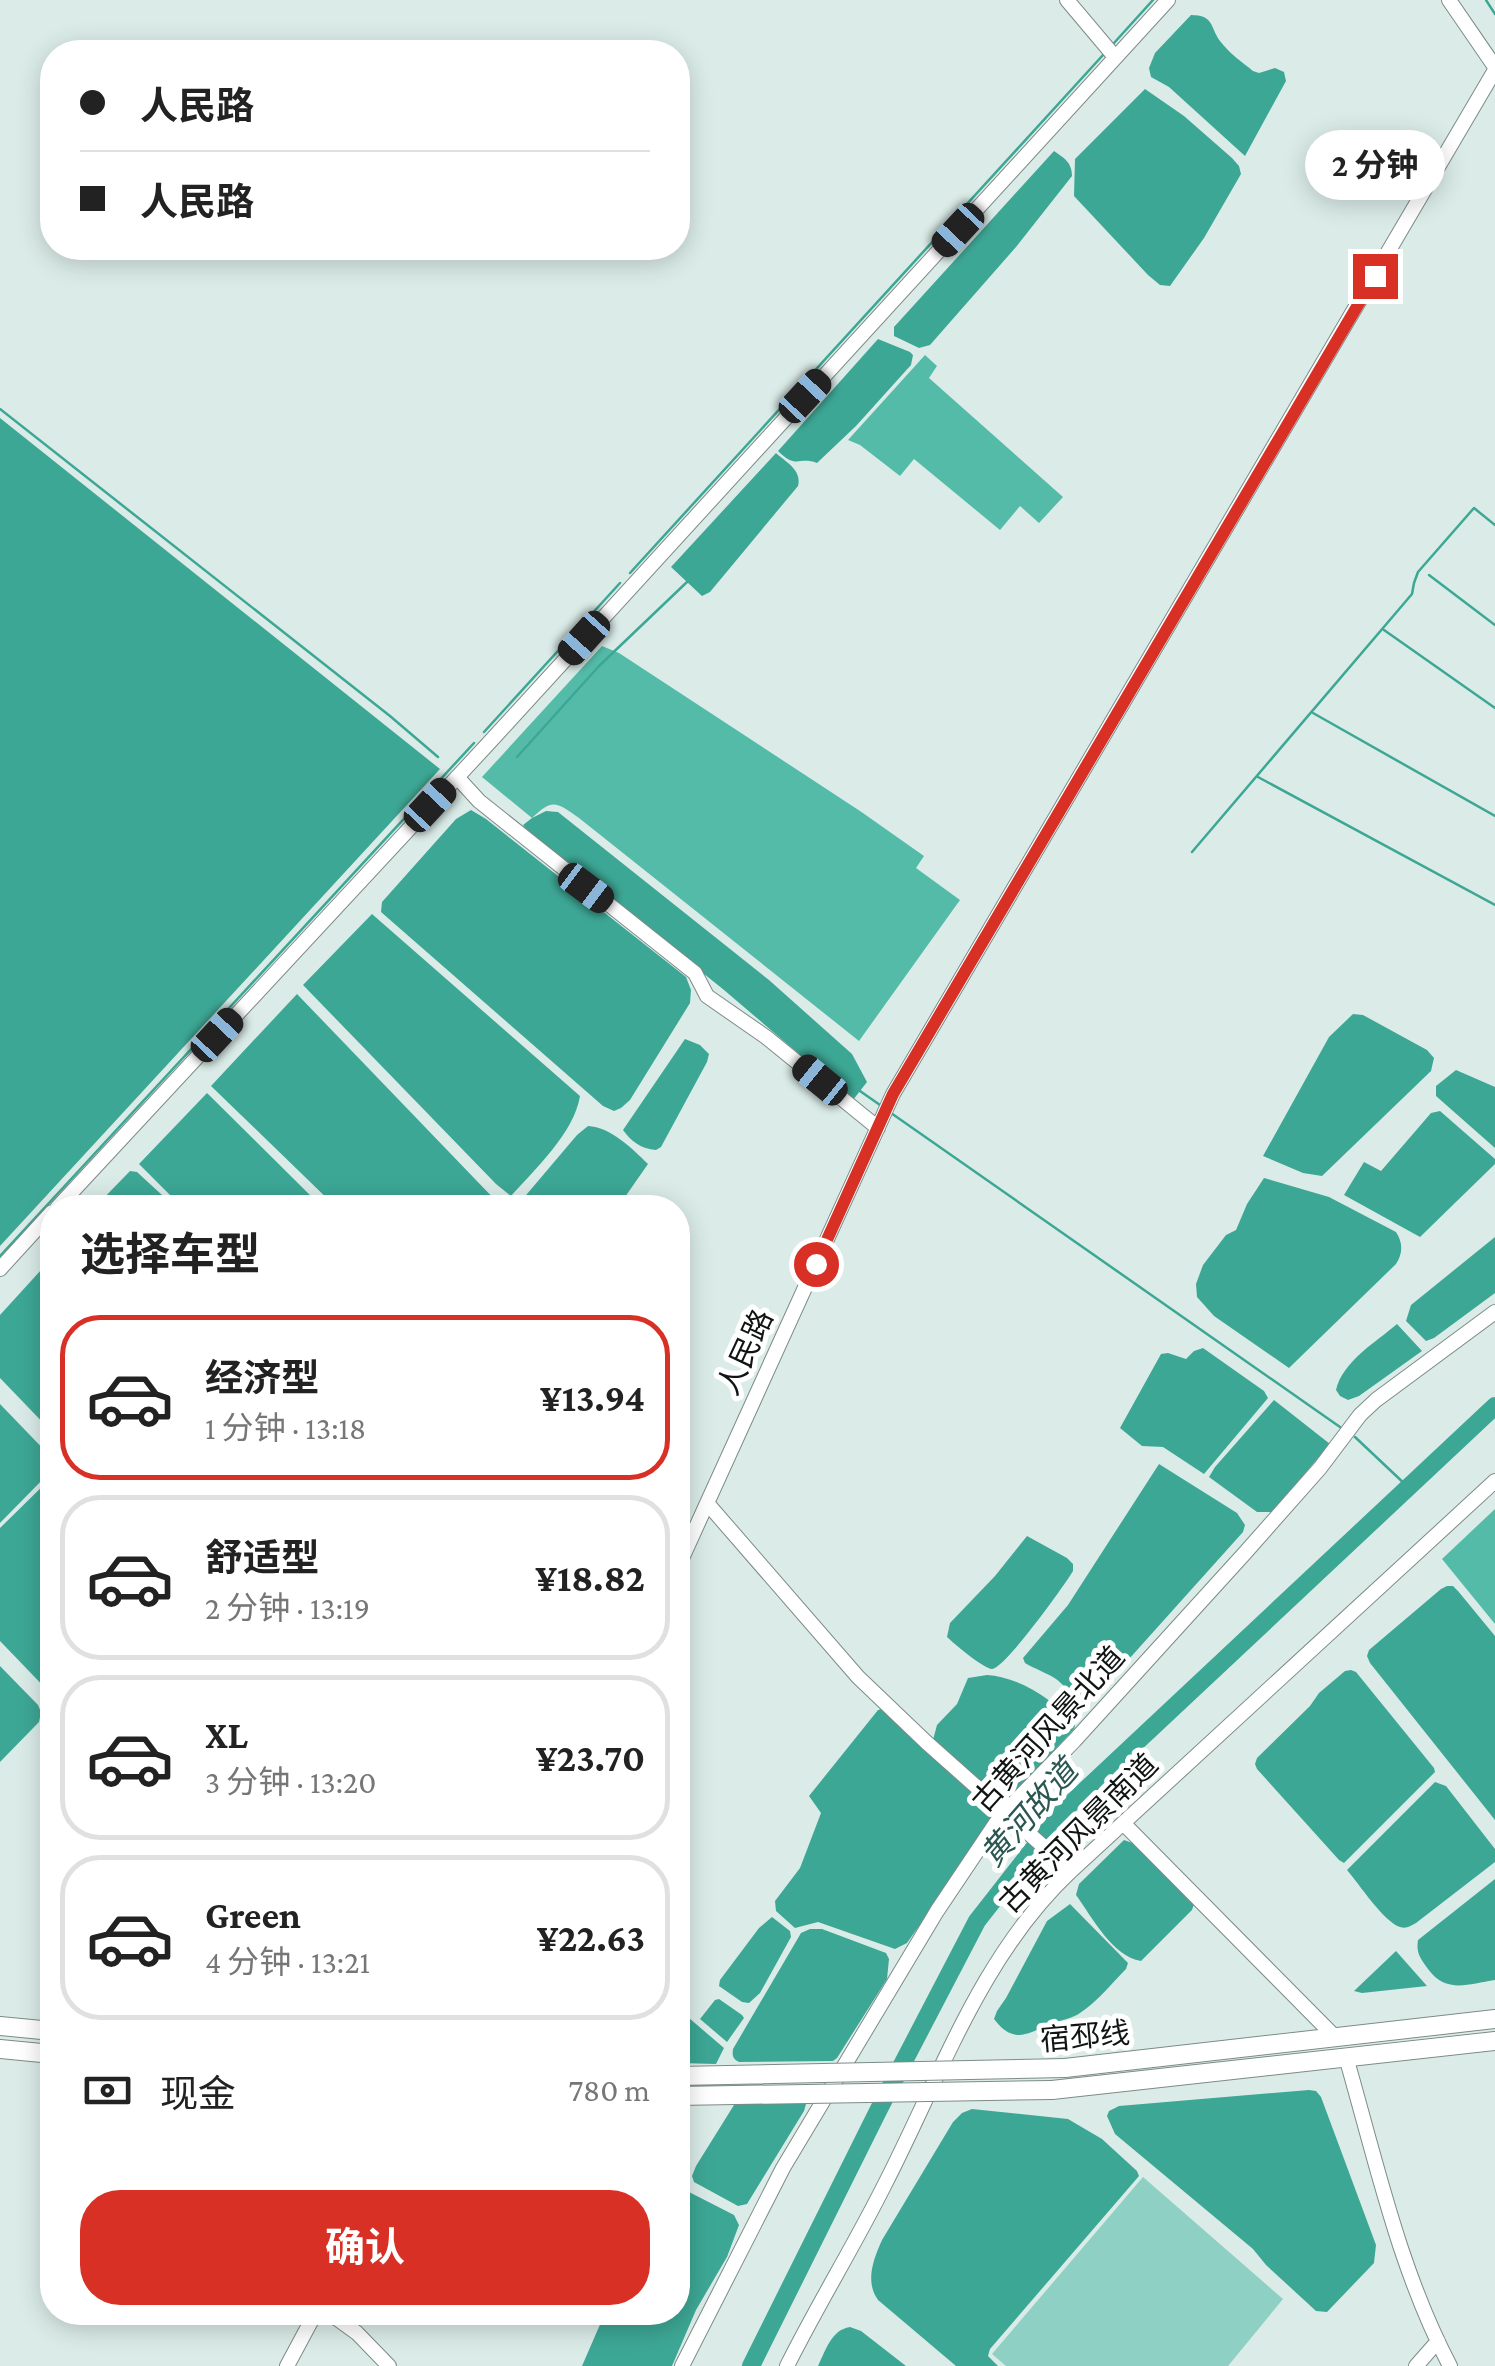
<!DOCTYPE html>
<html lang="zh">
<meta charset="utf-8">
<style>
:root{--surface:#fff;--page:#f6f6f6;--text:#222;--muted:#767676;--line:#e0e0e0;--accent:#d93025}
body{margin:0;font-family:"Crimson Pro","Noto Sans SC",serif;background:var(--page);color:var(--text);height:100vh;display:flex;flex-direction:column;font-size:38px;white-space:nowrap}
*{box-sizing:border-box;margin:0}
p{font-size:32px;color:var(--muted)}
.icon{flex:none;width:55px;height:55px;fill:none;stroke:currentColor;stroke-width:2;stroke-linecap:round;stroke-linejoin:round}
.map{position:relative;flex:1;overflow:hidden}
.drawer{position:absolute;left:40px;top:1195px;width:650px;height:1130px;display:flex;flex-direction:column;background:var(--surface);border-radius:40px;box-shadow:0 5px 25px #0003}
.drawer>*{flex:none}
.top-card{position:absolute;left:40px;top:40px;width:650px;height:220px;border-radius:40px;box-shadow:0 5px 25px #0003;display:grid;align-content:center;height:220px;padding:0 40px;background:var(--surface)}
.end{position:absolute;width:45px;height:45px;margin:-22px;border:12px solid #d93025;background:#fff;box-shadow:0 0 0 5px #fff}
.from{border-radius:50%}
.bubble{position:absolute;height:70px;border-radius:35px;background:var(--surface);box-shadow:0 5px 25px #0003;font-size:32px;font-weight:700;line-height:70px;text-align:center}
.car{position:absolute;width:30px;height:60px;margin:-30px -15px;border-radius:12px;box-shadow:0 0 8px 2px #0007;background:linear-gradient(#222 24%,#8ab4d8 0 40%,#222 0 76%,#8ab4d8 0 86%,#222 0)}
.top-card b{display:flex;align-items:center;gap:35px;height:95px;font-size:38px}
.top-card b+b{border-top:2px solid var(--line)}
.top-card i{width:25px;height:25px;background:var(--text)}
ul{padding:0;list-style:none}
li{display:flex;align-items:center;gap:30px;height:165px;margin:0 20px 15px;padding:0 20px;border:5px solid var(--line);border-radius:40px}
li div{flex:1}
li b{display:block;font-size:38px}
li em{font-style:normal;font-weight:700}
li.active{border-color:var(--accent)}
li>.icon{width:90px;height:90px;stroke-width:1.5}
h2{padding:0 40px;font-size:45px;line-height:120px}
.pay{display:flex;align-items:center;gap:25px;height:110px;padding:0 40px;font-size:38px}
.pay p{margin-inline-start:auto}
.cta{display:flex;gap:20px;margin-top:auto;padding:20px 40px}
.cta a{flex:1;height:115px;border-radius:40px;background:var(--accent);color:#fff;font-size:40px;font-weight:700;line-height:115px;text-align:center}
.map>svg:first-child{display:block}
.green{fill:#8ed0c3}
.forest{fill:#54bba9}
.water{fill:#3da795}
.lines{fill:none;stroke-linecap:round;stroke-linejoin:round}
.stream{stroke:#3da795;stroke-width:2.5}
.river{stroke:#3da795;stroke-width:18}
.minor-casing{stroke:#7c8b87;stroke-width:16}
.major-casing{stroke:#7c8b87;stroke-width:20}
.minor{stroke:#fff;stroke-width:14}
.major{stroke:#fff;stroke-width:18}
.major-bridge-casing{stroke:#7c8b87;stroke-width:20;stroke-linecap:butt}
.major-bridge{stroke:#fff;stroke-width:18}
.route{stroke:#d93025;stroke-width:12}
.labels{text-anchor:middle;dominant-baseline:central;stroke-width:10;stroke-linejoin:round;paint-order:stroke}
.street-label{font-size:30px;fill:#101514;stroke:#fff}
.water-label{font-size:32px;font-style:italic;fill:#2a574f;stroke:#fff}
</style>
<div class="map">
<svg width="1495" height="2366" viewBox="0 0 1495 2366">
<rect width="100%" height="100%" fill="#dbece8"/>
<path class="green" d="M1143 2177 1283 2299 1228 2366H1006L992 2354Z"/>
<path class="forest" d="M925 355 937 366 929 378 1063 497 1039 523 1020 506 1000 530 914 459 900 476 860 445 848 440Z
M602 646 619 653 860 811 924 856 916 868 960 900 859 1041 579 818C556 802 553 798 532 818L482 777Z
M1495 1509V1624L1442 1559Z"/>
<path class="water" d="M1191 15C1214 15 1210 27 1220 41 1229 53 1242 62 1253 71L1259 73 1275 68 1284 72 1286 81 1245 156 1169 87 1151 77 1149 68 1155 53Z
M1145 89 1184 116 1232 158 1239 166 1241 174 1204 238 1170 286 1160 285 1148 275 1074 196 1075 159Z
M1054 151C1064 158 1072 162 1072 176L1016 247 930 345 919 348 894 336V327Z
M878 339 910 352 913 355 911 365 856 426 817 463C798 456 797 470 778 451Z
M0 418 440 769 0 1246Z
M776 453C787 463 802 470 798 486L710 592 702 596 671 567Z
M471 810 486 819 686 977 691 990 690 1003 630 1100 621 1108 614 1111 603 1106 381 912 382 902 456 819Z
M546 811 558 812 769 980 852 1054 867 1082 853 1100 724 990 528 832 523 825 532 818Z
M372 914 580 1096C574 1133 535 1169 511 1196L496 1184 303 985Z
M297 994 500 1205V1207H336L211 1086Z
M1353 1014 1363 1015 1427 1050 1434 1058 1431 1071 1322 1176 1303 1173 1263 1156 1329 1037Z
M685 1039 700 1045 709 1054 707 1062 661 1147 656 1150C641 1149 631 1141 623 1130Z
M1456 1070 1495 1087V1148L1436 1096V1086Z
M207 1093 322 1207H182L139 1164Z
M1440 1111 1495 1159V1164L1420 1237 1344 1195 1364 1162 1381 1171 1431 1113Z
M588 1126C610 1127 632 1148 648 1164L618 1207H516L577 1135Z
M130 1171 137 1172 175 1207H98L97 1205Z
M1264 1178 1329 1197 1396 1232C1403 1243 1403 1253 1396 1264L1289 1368 1214 1316 1197 1297 1196 1284 1203 1265 1226 1235 1236 1230 1247 1204Z
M1495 1237V1293L1434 1338 1426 1341 1406 1321 1411 1305Z
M52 1258V1432L0 1378V1315Z
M1397 1324 1422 1351 1359 1396 1348 1400 1340 1396 1336 1390C1343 1361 1375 1343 1397 1324Z
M1203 1348 1264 1391 1268 1398 1204 1474 1163 1447 1142 1446 1120 1428 1161 1354 1168 1353 1186 1359 1194 1351Z
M1274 1400 1330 1444 1272 1512H1257L1209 1477 1215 1467Z
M0 1404 52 1458V1468L50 1472 0 1523Z
M1159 1464 1237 1513 1245 1525 1243 1532 1094 1698C1074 1700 1070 1690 1056 1679 1047 1673 1035 1669 1025 1663L1023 1658 1068 1605Z
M52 1477V1695L0 1641V1528Z
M1027 1536 1067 1558 1073 1564V1571C1064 1586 1006 1667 992 1669 984 1669 953 1643 947 1637L950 1623 995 1576Z
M1447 1586H1453L1458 1591 1495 1636V1820L1370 1663 1367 1656 1369 1650 1441 1589Z
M0 1666 38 1705 41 1712 39 1722 0 1762Z
M1351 1670 1356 1672 1434 1768 1435 1772 1344 1863 1339 1860 1257 1769 1255 1764 1257 1758 1310 1706 1319 1693 1345 1671Z
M987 1675C1019 1677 1056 1700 1075 1726L1074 1729 1019 1789 1008 1797C978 1788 955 1761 933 1740L937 1725 957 1704 968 1678Z
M881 1709 991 1806 997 1816 907 1943 895 1949 818 1922 795 1928 776 1911 775 1901 800 1868 821 1813 809 1796 878 1710Z
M1435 1782 1446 1786 1495 1849V1862L1416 1923C1410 1926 1407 1929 1400 1927 1384 1922 1359 1884 1347 1870Z
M1124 1840 1141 1846 1194 1904 1192 1910 1141 1961C1112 1956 1092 1917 1076 1895L1079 1884Z
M1495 1879V1980C1468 1984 1446 1994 1428 1969 1420 1958 1416 1953 1418 1940Z
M1070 1904 1128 1963 1126 1969C1112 1983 1097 2002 1080 2013 1073 2018 1065 2019 1057 2022 1031 2030 1016 2048 994 2019L997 2011 1006 1998 1047 1921Z
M772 1917 790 1931 791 1937 760 1993 749 2003 742 2002 719 1986 720 1980 759 1928Z
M810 1929H822L886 1953 889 1959 887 1979 837 2058 833 2061 739 2062C733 2059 732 2056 733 2049L801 1933Z
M1396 1951 1427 1986 1362 1993 1354 1991Z
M719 1999 742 2015 744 2018 727 2042 700 2019 715 2000Z
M689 2018 724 2048 716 2064 678 2063V2030Z
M1309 2090 1316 2091 1321 2097 1376 2245 1374 2263 1327 2312 1316 2311 1266 2265 1253 2249 1115 2134 1107 2116 1109 2111 1119 2106Z
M800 2102 806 2104 804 2111 747 2204 738 2206 694 2182 692 2176 696 2166 734 2105 739 2103Z
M972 2109 1068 2119 1102 2139 1137 2171 1139 2176 990 2349 988 2356 998 2366H956L878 2300C865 2282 873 2260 882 2240L953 2122 962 2113Z
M678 2190 689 2192 734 2215 739 2225 727 2257 696 2310 672 2366H582L605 2313 678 2312Z
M850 2327 861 2331 906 2366H818C826 2350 831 2330 850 2327Z"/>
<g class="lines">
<path class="stream" d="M1486 0 1495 14
M1114 43 1153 0
M0 409 390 716 438 757
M630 573 1103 55
M1429 575 1495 625
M1384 630 1495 708
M1313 713 1495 816
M484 732 620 583
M517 757 599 666 687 582
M1258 777 1495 905
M1192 852 1412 594 1414 583 1418 572 1474 508 1495 525
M860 1091 880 1105
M891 1113 1340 1427
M0 1256 474 743
M1355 1437 1408 1487"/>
<path class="river" d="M751 2366 879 2109 977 1921 1063 1811 1495 1406"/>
<g class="minor-casing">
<path id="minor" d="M1067 0 1115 57
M1449 0 1495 67
M457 777 479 801 695 973 707 996 766 1037 878 1128
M57 1208 487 745 1168 0
M0 1269 52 1212
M707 1503 858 1677 926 1742 1071 1871
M678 1567 893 1094 1495 70
M1123 1823 1335 2037
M1346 2057C1376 2161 1399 2269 1450 2366
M328 2312 357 2333 389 2366
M287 2366 316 2312
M682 2366 783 2168 937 1911 1000 1817 1074 1741 1244 1554 1320 1468 1360 1415 1376 1400 1495 1312
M787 2366C818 2304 854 2246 885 2184 940 2077 981 1955 1071 1871L1495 1481
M1416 2366 1438 2341"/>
</g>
<g class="major-casing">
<path id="major" d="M0 2026 52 2031
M0 2049 52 2054
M1065 2068 1495 2019
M1052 2090 1495 2041"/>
</g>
<use href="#minor" class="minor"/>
<use href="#major" class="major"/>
<g class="major-bridge-casing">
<path id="major-bridge" d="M678 2076 1065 2068
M678 2096 1052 2090"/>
</g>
<use href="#major-bridge" class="major-bridge"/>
</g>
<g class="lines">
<path class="route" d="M816 1264 893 1094 1375 276"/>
</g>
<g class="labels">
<g class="street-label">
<text transform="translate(745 1352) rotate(-65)">人民路</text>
<text transform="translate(1048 1729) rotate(-48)">古黄河风景北道</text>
<text transform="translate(1078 1833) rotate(-45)">古黄河风景南道</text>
<text transform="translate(1085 2036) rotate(-5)">宿邳线</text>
</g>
<g class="water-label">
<text transform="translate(1029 1813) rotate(-49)">黄河故道</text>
</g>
</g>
</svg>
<i class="end from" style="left:816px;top:1264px"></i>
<i class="end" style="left:1375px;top:276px"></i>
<div class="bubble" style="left:1305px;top:130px;width:140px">2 分钟</div>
<i class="car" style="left:958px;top:230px;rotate:223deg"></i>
<i class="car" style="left:805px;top:396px;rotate:43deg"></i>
<i class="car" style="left:584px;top:638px;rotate:222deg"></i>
<i class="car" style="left:430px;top:805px;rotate:43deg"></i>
<i class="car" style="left:586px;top:888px;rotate:127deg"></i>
<i class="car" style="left:217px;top:1035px;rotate:43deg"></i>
<i class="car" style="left:820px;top:1080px;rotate:309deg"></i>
<div class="top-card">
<b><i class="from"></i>人民路</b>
<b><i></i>人民路</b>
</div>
<section class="drawer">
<h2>选择车型</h2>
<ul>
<li class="active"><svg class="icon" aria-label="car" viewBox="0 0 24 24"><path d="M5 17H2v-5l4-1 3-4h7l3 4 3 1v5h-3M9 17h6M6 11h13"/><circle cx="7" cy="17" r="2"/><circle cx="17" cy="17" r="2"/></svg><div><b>经济型</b><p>1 分钟 · 13:18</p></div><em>¥13.94</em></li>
<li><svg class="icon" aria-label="car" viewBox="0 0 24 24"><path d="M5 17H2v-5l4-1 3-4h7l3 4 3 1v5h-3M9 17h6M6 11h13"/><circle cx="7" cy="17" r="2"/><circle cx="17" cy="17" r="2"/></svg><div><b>舒适型</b><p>2 分钟 · 13:19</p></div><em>¥18.82</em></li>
<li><svg class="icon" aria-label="car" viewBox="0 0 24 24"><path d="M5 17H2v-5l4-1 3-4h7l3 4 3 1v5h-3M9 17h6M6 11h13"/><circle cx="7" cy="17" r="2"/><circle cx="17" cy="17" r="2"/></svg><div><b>XL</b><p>3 分钟 · 13:20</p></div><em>¥23.70</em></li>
<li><svg class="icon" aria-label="car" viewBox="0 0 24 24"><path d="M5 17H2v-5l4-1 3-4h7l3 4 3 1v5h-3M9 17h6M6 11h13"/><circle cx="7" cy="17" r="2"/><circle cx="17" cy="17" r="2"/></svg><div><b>Green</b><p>4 分钟 · 13:21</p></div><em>¥22.63</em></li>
</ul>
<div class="pay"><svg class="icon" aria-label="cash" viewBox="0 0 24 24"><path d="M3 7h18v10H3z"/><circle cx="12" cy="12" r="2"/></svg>现金<p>780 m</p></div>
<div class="cta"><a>确认</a></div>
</section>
</div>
